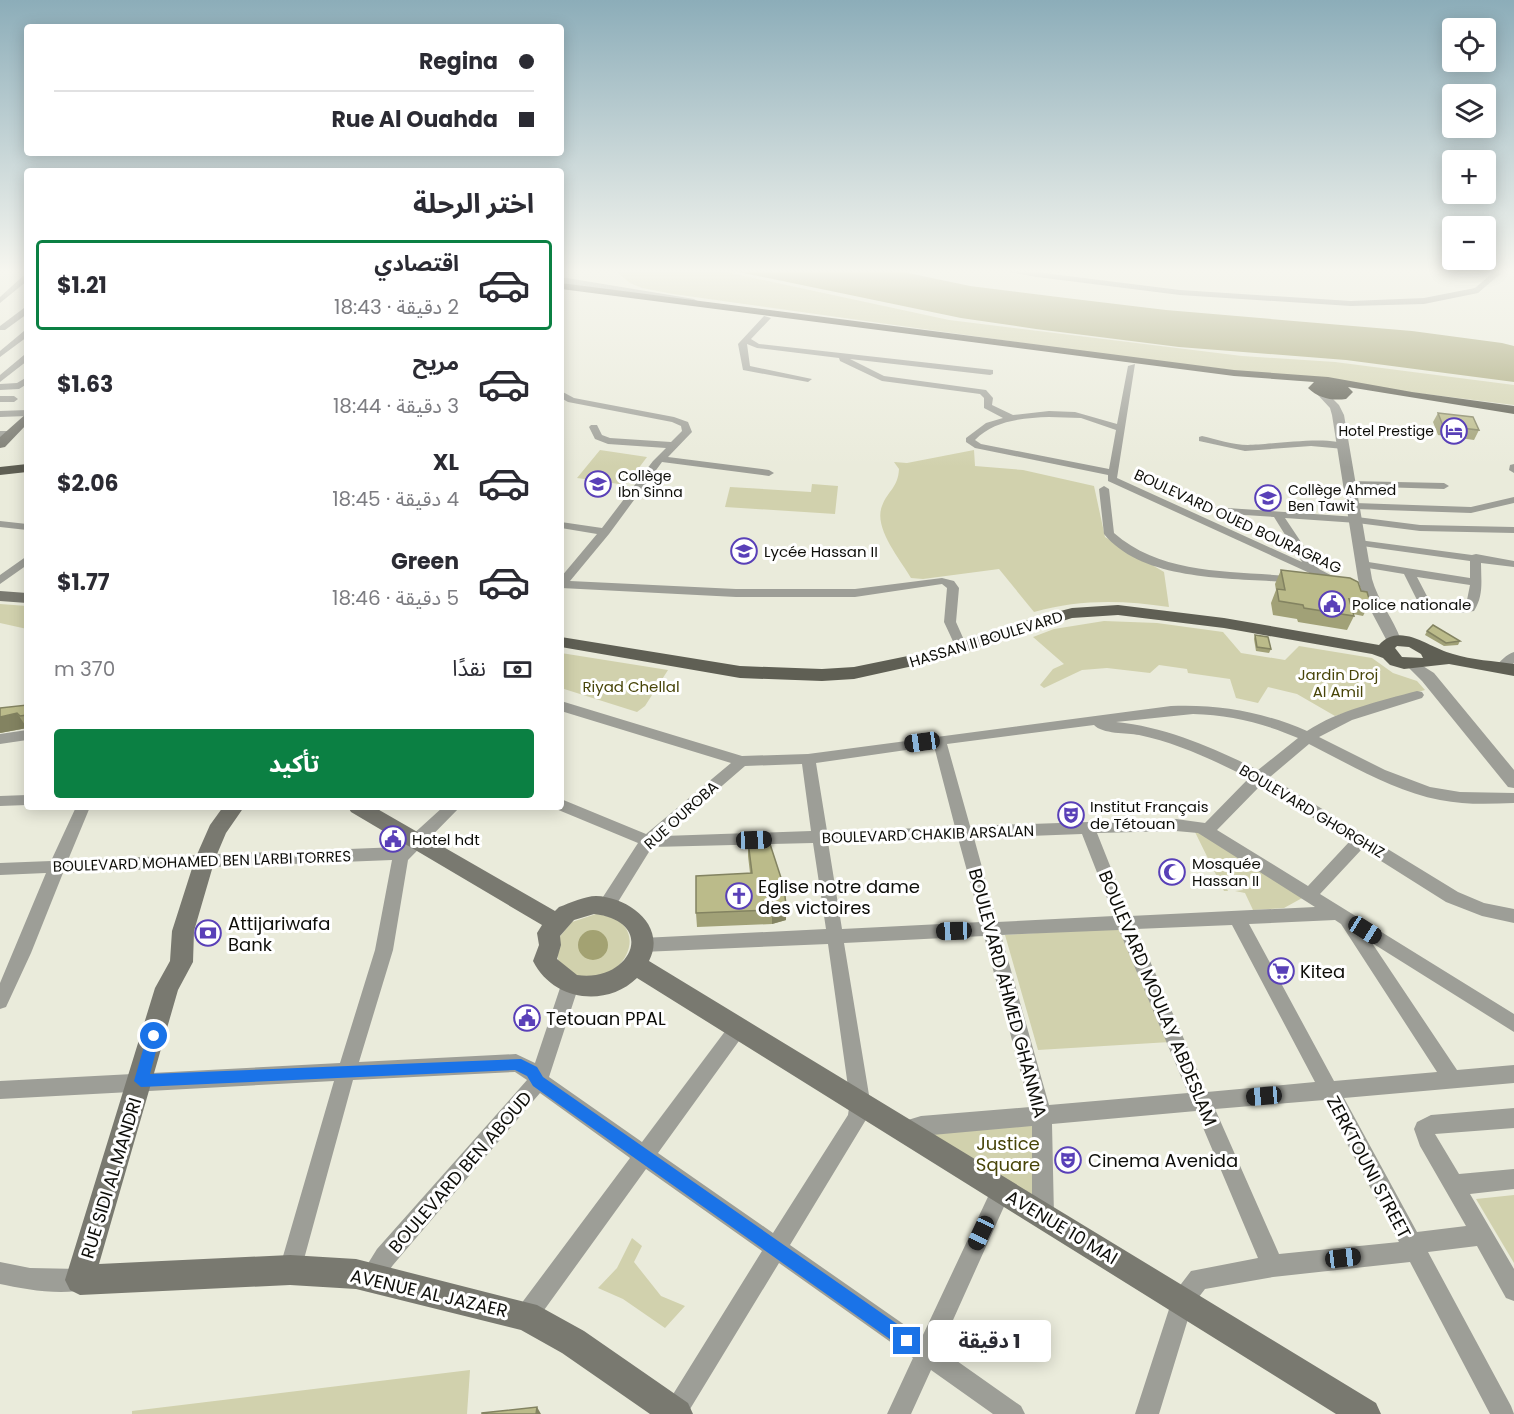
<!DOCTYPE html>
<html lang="ar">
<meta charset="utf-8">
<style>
:root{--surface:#fff;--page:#f2f2f3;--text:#2b2b33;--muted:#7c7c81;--line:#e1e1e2;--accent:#0b8043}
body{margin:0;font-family:Poppins,"Noto Sans Arabic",sans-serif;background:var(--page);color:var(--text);direction:rtl;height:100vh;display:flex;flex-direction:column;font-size:22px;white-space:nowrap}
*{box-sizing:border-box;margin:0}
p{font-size:20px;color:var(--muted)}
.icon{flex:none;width:33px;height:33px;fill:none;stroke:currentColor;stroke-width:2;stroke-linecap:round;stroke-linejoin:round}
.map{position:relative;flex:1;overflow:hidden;direction:ltr}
.panel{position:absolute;left:24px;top:168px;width:540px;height:642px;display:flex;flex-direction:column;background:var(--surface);border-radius:6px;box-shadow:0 3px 15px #0003;direction:rtl}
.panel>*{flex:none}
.hud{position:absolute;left:24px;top:24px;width:540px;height:132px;border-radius:6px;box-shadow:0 3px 15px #0003;direction:rtl;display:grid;align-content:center;height:132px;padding:0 30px;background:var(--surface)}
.buttons{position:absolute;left:1442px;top:18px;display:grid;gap:12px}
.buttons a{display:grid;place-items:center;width:54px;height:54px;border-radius:6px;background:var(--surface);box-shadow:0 3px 15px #0003;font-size:30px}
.end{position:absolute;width:27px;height:27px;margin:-14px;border:8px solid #1a73e8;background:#fff;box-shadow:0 0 0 3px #fff}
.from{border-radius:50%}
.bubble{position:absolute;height:42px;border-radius:6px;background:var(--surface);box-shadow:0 3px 15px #0003;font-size:20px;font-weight:700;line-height:42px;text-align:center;direction:rtl}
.car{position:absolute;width:18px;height:36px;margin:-18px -9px;border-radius:8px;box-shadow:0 0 4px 2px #0007;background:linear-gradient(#222 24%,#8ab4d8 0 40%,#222 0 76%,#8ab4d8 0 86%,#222 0)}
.hud b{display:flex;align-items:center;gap:21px;height:57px;font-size:22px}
.hud b+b{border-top:2px solid var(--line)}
.hud i{width:15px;height:15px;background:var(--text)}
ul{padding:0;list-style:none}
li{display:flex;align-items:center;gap:18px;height:90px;margin:0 12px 9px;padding:0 18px;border:3px solid transparent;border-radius:6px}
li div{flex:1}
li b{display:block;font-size:22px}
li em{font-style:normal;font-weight:700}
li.current{border-color:var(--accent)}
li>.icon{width:54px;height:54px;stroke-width:1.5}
h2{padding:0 30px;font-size:27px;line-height:72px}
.pay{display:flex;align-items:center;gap:15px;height:66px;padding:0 30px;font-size:22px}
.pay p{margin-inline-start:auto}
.primary-button{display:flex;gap:12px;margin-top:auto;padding:12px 30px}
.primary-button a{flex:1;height:69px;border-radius:6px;background:var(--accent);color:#fff;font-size:24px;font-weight:700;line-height:69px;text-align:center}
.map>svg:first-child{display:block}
.green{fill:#d1d1ad}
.water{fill:#a3a272}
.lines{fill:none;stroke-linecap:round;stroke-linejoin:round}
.minor{fill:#9d9e97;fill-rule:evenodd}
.tertiary{fill:#9d9e97;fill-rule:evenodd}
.secondary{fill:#797970;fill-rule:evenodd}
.primary{fill:#5f5f54;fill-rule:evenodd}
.trunk{fill:#545448;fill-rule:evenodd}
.wall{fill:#a1a177}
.shaded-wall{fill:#838361}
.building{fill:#bbbb8a;stroke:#838361;stroke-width:1.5}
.route{fill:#1a73e8}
.labels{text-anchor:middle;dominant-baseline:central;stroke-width:6;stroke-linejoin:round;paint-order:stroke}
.far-poi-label{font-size:14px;fill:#0e0e09;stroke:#fff;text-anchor:start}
.street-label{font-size:15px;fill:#0e0e09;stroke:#fff}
.poi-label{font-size:15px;fill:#0e0e09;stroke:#fff;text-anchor:start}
.park-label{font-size:15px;fill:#484509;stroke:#fff}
.near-poi-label{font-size:18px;fill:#0e0e09;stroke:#fff;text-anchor:start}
.near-street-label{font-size:18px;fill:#0e0e09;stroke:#fff}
.near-park-label{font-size:18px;fill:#484509;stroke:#fff}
</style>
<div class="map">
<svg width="1514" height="1414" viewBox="0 0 1514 1414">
<rect width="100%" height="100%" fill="#eaebdb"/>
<path class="green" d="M590 269H712L949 320 1242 356 1335 362 1514 385V405L1102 354 673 294 642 288 630 283 617 272Z
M600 450 647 457 626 485 577 478Z
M974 450 975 466 1023 470 1094 486 1105 537 1164 572 1169 607C1122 600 1080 599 1034 612L999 569 923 579 911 578C901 560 873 528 882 506 888 490 898 488 899 469L894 462 907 463Z
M812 484 838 486 835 514 725 507 730 487 811 492Z
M0 604 27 606V629L0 623Z
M1104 621 1157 623 1223 632 1241 653 1285 660 1299 646 1372 658 1393 673 1417 681 1425 690 1335 716 1297 694 1268 687 1258 703 1236 698 1230 679 1188 673 1187 669 1159 665 1150 673 1107 668 1082 670 1044 688 1040 685 1053 669 1064 664 1033 637 1054 629Z
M561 653 668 670 645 706 637 712 561 688Z
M1204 831 1304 897 1284 908 1253 910 1245 893 1235 891 1243 890 1237 879 1223 880 1228 891H1224L1195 832Z
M596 914C660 921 621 992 576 975 569 972 563 965 558 960L557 940 572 922Z
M1122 928 1170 1042 1038 1050 1005 935Z
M1036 1123V1199L920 1134Z
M1514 1195V1263L1476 1199Z
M632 1238 642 1246 634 1262 661 1296 685 1306 665 1328 623 1299 598 1288 617 1268Z
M470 1370 467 1414H132V1411Z"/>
<path class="water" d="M724 269H889L970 286 1066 298 1166 310 1412 331 1502 343 1514 346V382L1346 360 1179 347 1036 329 961 318Z
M578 945a15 15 0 1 1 30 0a15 15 0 1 1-30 0Z"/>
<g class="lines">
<path class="minor" d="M24 275H27V281L0 303V297Z
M24 308H27V314L5 330H0V326Z
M764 316 771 318 751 339 759 344 993 370V374L990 375 850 359 884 376 986 390 993 398 992 405 1013 415 1049 411 1075 412 1117 424 1128 366 1135 364 1117 478 1302 562 1274 517 1213 513 1208 510 1213 507 1357 517 1420 525 1514 527V533L1420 531 1357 523 1285 518 1319 569 1346 583 1344 585H1336L1108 481V475L975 448 966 442V438L986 423 1003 418 984 408V398L980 394 882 381 840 361 839 358 757 348 747 344 750 366 812 379 808 382 743 370 738 344ZM1049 417 1081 418 1116 430 1109 469 981 444 975 440C994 420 1023 418 1049 417Z
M24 331H27V337L0 357V351Z
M24 355H27V361L0 382V375Z
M27 377V384L19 389 0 390V384L17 383Z
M561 391 574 398 674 417 688 422 692 432 668 457 769 470 774 473 769 476 662 462 609 534 570 581 736 589H855L942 578 954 581 959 588 956 622 968 649 962 653 958 652 944 622 947 588 942 584 855 597H736L561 588V577L597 534 561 528V522L602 528 653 461 666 448 608 444 595 439 589 427 591 425H597L602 435 610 438 671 442 682 431 681 426 672 422 568 402 561 398Z
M0 396H14L18 399 14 402H0Z
M27 410V416L0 417V411Z
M0 431H10L15 434 10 437H0Z
M1202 436C1216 439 1233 445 1248 445 1270 445 1332 434 1349 446L1344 449 1311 446 1245 451 1199 441V437Z
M1514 464V473L1509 470 1510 465Z
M1349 481 1444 483 1449 486 1444 489 1345 486 1344 484Z
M1104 486 1109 489 1114 533C1164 577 1235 570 1297 577L1303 580 1297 583C1238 577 1145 584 1104 534L1099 489Z
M1514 497V503L1471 513 1355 509 1350 506 1355 503 1471 507Z
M0 521 27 524V530L0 527Z
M1359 540 1472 555 1476 554 1514 561V567L1481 563C1481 580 1484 595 1474 611L1460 613 1454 609 1456 606 1466 605 1470 585 1417 577 1429 600 1423 604 1417 600 1404 574 1362 567 1356 564 1362 561 1470 578V561L1355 545 1353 543Z
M27 556V565L0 584V575Z
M1514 652V663L1506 671H1496L1495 668C1499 662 1507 654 1514 652Z
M1417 691 1422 692 1424 695 1422 698 1352 720 1319 737 1385 770 1430 787 1460 792 1514 793V803C1489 804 1465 805 1440 800 1393 791 1351 765 1309 744L1270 777 1458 892 1484 903 1514 909V923L1482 916 1446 902 1362 849 1320 894 1514 1014V1032L1372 943 1457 1070 1514 1065V1083L1344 1098 1417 1232 1466 1226 1420 1146 1414 1129 1417 1122 1431 1115 1514 1108V1128L1435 1134 1459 1174 1514 1169V1189L1470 1194 1514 1269V1301L1506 1298 1477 1246 1428 1252 1511 1406 1514 1414H1490L1410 1262 1273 1277 1205 1289 1192 1306 1159 1414H1135L1172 1300 1175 1292 1191 1271 1258 1258 1196 1111 1052 1124 1054 1216 1050 1223 1043 1227 1036 1223 1032 1216V1126L921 1136 905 1140 898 1137 895 1130 898 1123 921 1116 1030 1107 984 936 844 943 870 1101 867 1118 790 1245 922 1337 994 1184 1001 1181 1008 1184 1011 1191 940 1349 1021 1406 1025 1414H993L931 1370 911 1414H887L913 1358 779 1263 687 1414H664L667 1404 762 1251 646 1169 534 1324 526 1327 518 1324 515 1316 518 1308 630 1158 540 1093 393 1265 378 1286 370 1289 362 1286 359 1278 377 1249 527 1080 515 1072 353 1080 301 1270 298 1278 290 1281 282 1278 279 1270 334 1081 0 1099V1081L340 1063 375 950 392 860 63 873 31 953 6 1007 0 1009V983L46 873 0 875V863L51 861 76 807H90L68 860 399 847 443 807H460L408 860 393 950 359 1062 516 1054 535 1063 561 985 564 980 570 977 576 980 579 985 549 1077 642 1142 732 1022 738 1020 744 1022 747 1028 744 1034 658 1153 773 1233 848 1115 850 1101 828 944 642 952 636 950 633 945 636 940 642 938 826 929 813 843 652 847 613 910 607 912 601 910 599 905 601 900 638 843 556 809 555 807H561V799L646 834 731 763 561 711V701L742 756 808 754 1171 706C1219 704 1263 712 1307 731 1339 710 1380 701 1417 691ZM1193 714C1230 715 1263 723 1298 738L1258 770C1214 748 1166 727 1116 722ZM1094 725C1102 734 1127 733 1139 735 1178 743 1215 761 1249 778L1205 823 1176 819 970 826 947 744ZM934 746 955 827 827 831 816 763ZM802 764 811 831 664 836 745 766ZM1261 785 1350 841 1308 886 1217 830ZM1176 831 1198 833 1315 907 1130 916 1097 833ZM1082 834 1114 916 997 922 974 838ZM958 838 981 922 842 929 828 842ZM1335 920 1341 924 1437 1072 1334 1081 1249 924ZM1232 925 1315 1082 1207 1092 1136 929ZM1119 930 1188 1093 1049 1105 1001 935ZM1324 1100 1399 1242 1279 1254 1215 1109Z
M27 730V740L0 744V734Z
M27 795V805L0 806V796Z
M0 1262 30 1268 80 1269 88 1272 91 1280 88 1288C65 1297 24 1289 0 1284Z"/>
<path class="tertiary" d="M993 269H1012L1180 290 1351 301 1424 298 1475 288 1497 269H1506L1478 293 1424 304 1351 306 1180 295 1037 277Z
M561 277 694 299 699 302 694 305 561 283Z
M1318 392H1326L1339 405 1344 415 1372 579C1378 601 1393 618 1401 640L1398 643H1388L1362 594 1358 579 1332 415 1330 408 1317 394Z
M1415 661 1434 673 1514 770V788L1508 787 1422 681 1407 666Z"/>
<path class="secondary" d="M27 413V424L5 447 0 448V437Z
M0 591 27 593V603L0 601Z
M223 807H244L226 833 215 859 194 931 193 962 178 990 99 1264 290 1255 356 1259 537 1305 584 1331 688 1403 693 1414H650L562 1353 521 1330 356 1289 290 1285 80 1295 70 1290 65 1280 155 988 170 961 172 931 195 859 210 825Z
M348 807H374L555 911 559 907C570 903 585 896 596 896 629 897 667 926 649 961L1376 1403 1381 1414H1336L637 978C606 1008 553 1001 533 961L539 945 537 933 542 925 351 812ZM594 914C659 922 630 983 577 975L557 959 561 945 560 936 574 920Z"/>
<path class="primary" d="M27 464V472L0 475V467Z
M1118 605 1224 618 1379 645C1400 621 1429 648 1453 654 1472 660 1494 661 1514 664V676L1449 664 1404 669 1390 665 1383 658 1372 654 1224 628 1118 615 1072 618 940 660 854 679 822 681 740 678 561 647V637L740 666 822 669 854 667 937 650 1037 617 1072 608ZM1397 646 1409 647 1421 654 1423 658 1402 657 1395 648Z"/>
<path class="trunk" d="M561 283 1234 370 1328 377 1412 392 1514 406V414L1348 387 1353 392 1346 399C1332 401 1318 398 1308 388L1314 382 1234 376 561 289Z"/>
</g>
<path class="wall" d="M1438 413 1479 430 1474 440 1438 435 1433 422Z
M1281 570 1361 591 1370 602 1363 616 1353 614 1354 616 1347 630 1298 622 1297 619 1273 615 1271 603 1276 590 1275 584Z
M1427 631 1460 641 1458 645 1444 646 1425 635Z
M1255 635 1271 649 1269 653 1256 651 1254 639Z
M27 705V728L0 733Z
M748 841 786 920 772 924 697 927 696 913 750 873 748 856Z"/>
<path class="shaded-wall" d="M17 713 27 728 0 733V717Z
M786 905V920L772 924V910Z
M537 1407 541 1414H536Z"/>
<path class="building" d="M1438 413 1473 417 1479 430 1443 426Z
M1281 570 1350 578 1358 582 1361 591 1367 592 1370 602 1349 599 1354 616 1304 608 1303 605 1279 601 1277 589 1285 590Z
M1433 625 1460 641 1446 643 1427 631Z
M1255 635 1268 637 1271 649 1257 647Z
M27 705V715L20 716 17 713 0 717V708Z
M762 840 763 844H770L784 887 786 905 772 910 696 913V876L752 873 748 841Z
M537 1407 536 1414H482V1413Z"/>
<linearGradient id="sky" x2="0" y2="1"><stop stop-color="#8cadb9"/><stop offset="0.58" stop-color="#f6f6ef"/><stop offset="1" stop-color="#f6f6ef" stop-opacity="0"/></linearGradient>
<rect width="1514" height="467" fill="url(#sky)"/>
<path class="route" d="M154 1030 160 1036 150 1074 521 1059 537 1067 543 1077 913 1335 915 1341 913 1347 907 1349 901 1347 533 1086 527 1076 515 1070 141 1087 134 1081 147 1036Z"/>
<defs>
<g id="hotel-ring" transform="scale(1.35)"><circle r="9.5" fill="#fff" stroke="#5940b8" stroke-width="1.5"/><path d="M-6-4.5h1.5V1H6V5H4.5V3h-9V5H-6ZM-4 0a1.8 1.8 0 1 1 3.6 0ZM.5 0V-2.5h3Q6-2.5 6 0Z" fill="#5940b8"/></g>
<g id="university-ring" transform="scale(1.35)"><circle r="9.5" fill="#fff" stroke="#5940b8" stroke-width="1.5"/><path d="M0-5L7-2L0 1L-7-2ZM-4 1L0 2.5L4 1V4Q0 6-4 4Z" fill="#5940b8"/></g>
<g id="school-ring" transform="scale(1.35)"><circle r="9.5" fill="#fff" stroke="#5940b8" stroke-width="1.5"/><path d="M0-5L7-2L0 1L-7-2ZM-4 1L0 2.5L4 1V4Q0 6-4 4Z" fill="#5940b8"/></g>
<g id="civic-ring" transform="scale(1.35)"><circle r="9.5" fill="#fff" stroke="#5940b8" stroke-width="1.5"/><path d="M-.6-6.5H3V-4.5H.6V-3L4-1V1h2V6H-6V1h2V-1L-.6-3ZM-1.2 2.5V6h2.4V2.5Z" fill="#5940b8"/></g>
<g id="theatre-ring" transform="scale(1.35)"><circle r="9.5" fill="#fff" stroke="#5940b8" stroke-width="1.5"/><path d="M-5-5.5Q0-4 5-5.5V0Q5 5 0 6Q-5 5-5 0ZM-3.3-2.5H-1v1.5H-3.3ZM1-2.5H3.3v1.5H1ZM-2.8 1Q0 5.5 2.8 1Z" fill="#5940b8"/></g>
<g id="mosque-ring" transform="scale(1.35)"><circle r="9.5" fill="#fff" stroke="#5940b8" stroke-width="1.5"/><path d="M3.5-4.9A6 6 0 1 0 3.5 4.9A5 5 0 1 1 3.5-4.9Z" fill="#5940b8"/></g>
<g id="church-ring" transform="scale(1.35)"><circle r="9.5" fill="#fff" stroke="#5940b8" stroke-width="1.5"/><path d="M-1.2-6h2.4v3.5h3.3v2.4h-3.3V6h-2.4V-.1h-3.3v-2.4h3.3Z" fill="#5940b8"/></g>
<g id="bank-ring" transform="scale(1.35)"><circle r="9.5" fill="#fff" stroke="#5940b8" stroke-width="1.5"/><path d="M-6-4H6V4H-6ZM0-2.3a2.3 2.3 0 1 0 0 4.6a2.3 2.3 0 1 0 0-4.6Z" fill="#5940b8"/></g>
<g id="supermarket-ring" transform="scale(1.35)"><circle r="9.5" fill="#fff" stroke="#5940b8" stroke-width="1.5"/><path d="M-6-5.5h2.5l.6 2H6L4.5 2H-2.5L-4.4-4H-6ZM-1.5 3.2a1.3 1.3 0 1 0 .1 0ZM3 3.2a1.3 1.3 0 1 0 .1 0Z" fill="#5940b8"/></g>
</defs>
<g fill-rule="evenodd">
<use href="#hotel-ring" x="1454" y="431"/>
<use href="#university-ring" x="598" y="484"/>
<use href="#university-ring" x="1268" y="498"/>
<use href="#school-ring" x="744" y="551"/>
<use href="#civic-ring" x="1332" y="604"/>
<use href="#theatre-ring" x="1071" y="815"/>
<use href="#civic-ring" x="393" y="839"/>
<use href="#mosque-ring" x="1172" y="872"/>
<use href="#church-ring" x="739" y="896"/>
<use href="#bank-ring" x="208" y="933"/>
<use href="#supermarket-ring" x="1281" y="971"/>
<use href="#civic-ring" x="527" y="1018"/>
<use href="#theatre-ring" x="1068" y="1160"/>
</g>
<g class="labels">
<g class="far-poi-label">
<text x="1434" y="431" text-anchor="end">Hotel Prestige</text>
<text x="618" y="476">Collège<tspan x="618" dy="16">Ibn Sinna</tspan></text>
<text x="1288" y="490">Collège Ahmed<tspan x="1288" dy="16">Ben Tawit</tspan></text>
</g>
<g class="street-label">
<text transform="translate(1238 521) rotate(25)">BOULEVARD OUED BOURAGRAG</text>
<text transform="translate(986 639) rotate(-17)">HASSAN II BOULEVARD</text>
<text transform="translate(1312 811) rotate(31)">BOULEVARD GHORGHIZ</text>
<text transform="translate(681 815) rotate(-42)">RUE OUROBA</text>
<text transform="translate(928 834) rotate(-2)">BOULEVARD CHAKIB ARSALAN</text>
<text transform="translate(202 861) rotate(-2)">BOULEVARD MOHAMED BEN LARBI TORRES</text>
</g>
<g class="poi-label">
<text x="764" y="551">Lycée Hassan II</text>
<text x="1352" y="604">Police nationale</text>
<text x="1090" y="806">Institut Français<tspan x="1090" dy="17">de Tétouan</tspan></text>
<text x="412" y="839">Hotel hdt</text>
<text x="1192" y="863">Mosquée<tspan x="1192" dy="17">Hassan II</tspan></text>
</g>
<g class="park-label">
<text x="1338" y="674">Jardin Droj<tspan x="1338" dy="17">Al Amil</tspan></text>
<text x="631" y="686">Riyad Chellal</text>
</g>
<g class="near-poi-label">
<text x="758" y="886">Eglise notre dame<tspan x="758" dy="21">des victoires</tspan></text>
<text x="228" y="923">Attijariwafa<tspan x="228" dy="21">Bank</tspan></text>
<text x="1300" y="971">Kitea</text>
<text x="546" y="1018">Tetouan PPAL</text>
<text x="1088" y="1160">Cinema Avenida</text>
</g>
<g class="near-street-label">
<text transform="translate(1008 993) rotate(75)">BOULEVARD AHMED GHANMIA</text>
<text transform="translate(1158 998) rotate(67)">BOULEVARD MOULAY ABDESLAM</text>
<text transform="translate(1369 1167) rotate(62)">ZERKTOUNI STREET</text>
<text transform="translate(460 1172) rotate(-49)">BOULEVARD BEN ABOUD</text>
<text transform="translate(111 1178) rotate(-73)">RUE SIDI AL MANDRI</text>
<text transform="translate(1062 1227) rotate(31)">AVENUE 10 MAI</text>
<text transform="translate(429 1293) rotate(13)">AVENUE AL JAZAER</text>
</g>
<g class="near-park-label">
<text x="1008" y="1143">Justice<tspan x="1008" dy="21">Square</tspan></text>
</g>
</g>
</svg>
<div class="buttons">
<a><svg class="icon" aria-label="locate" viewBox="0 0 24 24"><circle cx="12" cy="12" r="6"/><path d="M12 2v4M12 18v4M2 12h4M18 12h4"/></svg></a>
<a><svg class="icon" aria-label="layers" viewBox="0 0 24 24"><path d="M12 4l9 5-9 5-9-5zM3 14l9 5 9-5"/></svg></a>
<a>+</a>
<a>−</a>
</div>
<i class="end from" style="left:154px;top:1036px"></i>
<i class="end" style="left:907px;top:1341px"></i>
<div class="bubble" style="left:928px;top:1320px;width:123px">1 دقيقة</div>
<i class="car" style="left:922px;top:742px;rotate:262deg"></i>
<i class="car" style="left:754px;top:840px;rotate:88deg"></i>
<i class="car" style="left:1365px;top:930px;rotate:122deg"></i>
<i class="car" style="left:954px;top:931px;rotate:268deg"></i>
<i class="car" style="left:1264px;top:1096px;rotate:265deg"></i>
<i class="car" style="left:981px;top:1233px;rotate:205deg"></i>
<i class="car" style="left:1343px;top:1258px;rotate:83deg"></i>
<div class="hud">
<b><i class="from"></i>Regina</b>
<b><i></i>Rue Al Ouahda</b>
</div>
<section class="panel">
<h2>اختر الرحلة</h2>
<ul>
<li class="current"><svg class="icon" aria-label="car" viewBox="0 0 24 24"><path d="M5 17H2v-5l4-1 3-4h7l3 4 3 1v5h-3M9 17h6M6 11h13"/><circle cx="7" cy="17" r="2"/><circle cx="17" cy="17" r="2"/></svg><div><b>اقتصادي</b><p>2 دقيقة · 18:43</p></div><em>$1.21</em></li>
<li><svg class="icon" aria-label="car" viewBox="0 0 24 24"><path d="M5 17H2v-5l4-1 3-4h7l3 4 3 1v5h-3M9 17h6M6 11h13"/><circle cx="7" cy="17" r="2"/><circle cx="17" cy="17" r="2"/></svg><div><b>مريح</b><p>3 دقيقة · 18:44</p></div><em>$1.63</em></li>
<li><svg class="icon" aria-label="car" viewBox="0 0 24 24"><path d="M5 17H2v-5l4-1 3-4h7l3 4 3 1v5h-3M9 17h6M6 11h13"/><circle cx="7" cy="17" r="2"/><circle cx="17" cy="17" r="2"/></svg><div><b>XL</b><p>4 دقيقة · 18:45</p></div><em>$2.06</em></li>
<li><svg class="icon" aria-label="car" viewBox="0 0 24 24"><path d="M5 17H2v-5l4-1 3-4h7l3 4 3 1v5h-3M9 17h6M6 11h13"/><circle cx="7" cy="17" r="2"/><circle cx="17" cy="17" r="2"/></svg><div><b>Green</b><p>5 دقيقة · 18:46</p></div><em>$1.77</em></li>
</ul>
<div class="pay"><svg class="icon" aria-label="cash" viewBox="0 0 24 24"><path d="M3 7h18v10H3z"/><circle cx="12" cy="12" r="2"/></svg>نقدًا<p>370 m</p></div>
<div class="primary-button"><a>تأكيد</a></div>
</section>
</div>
